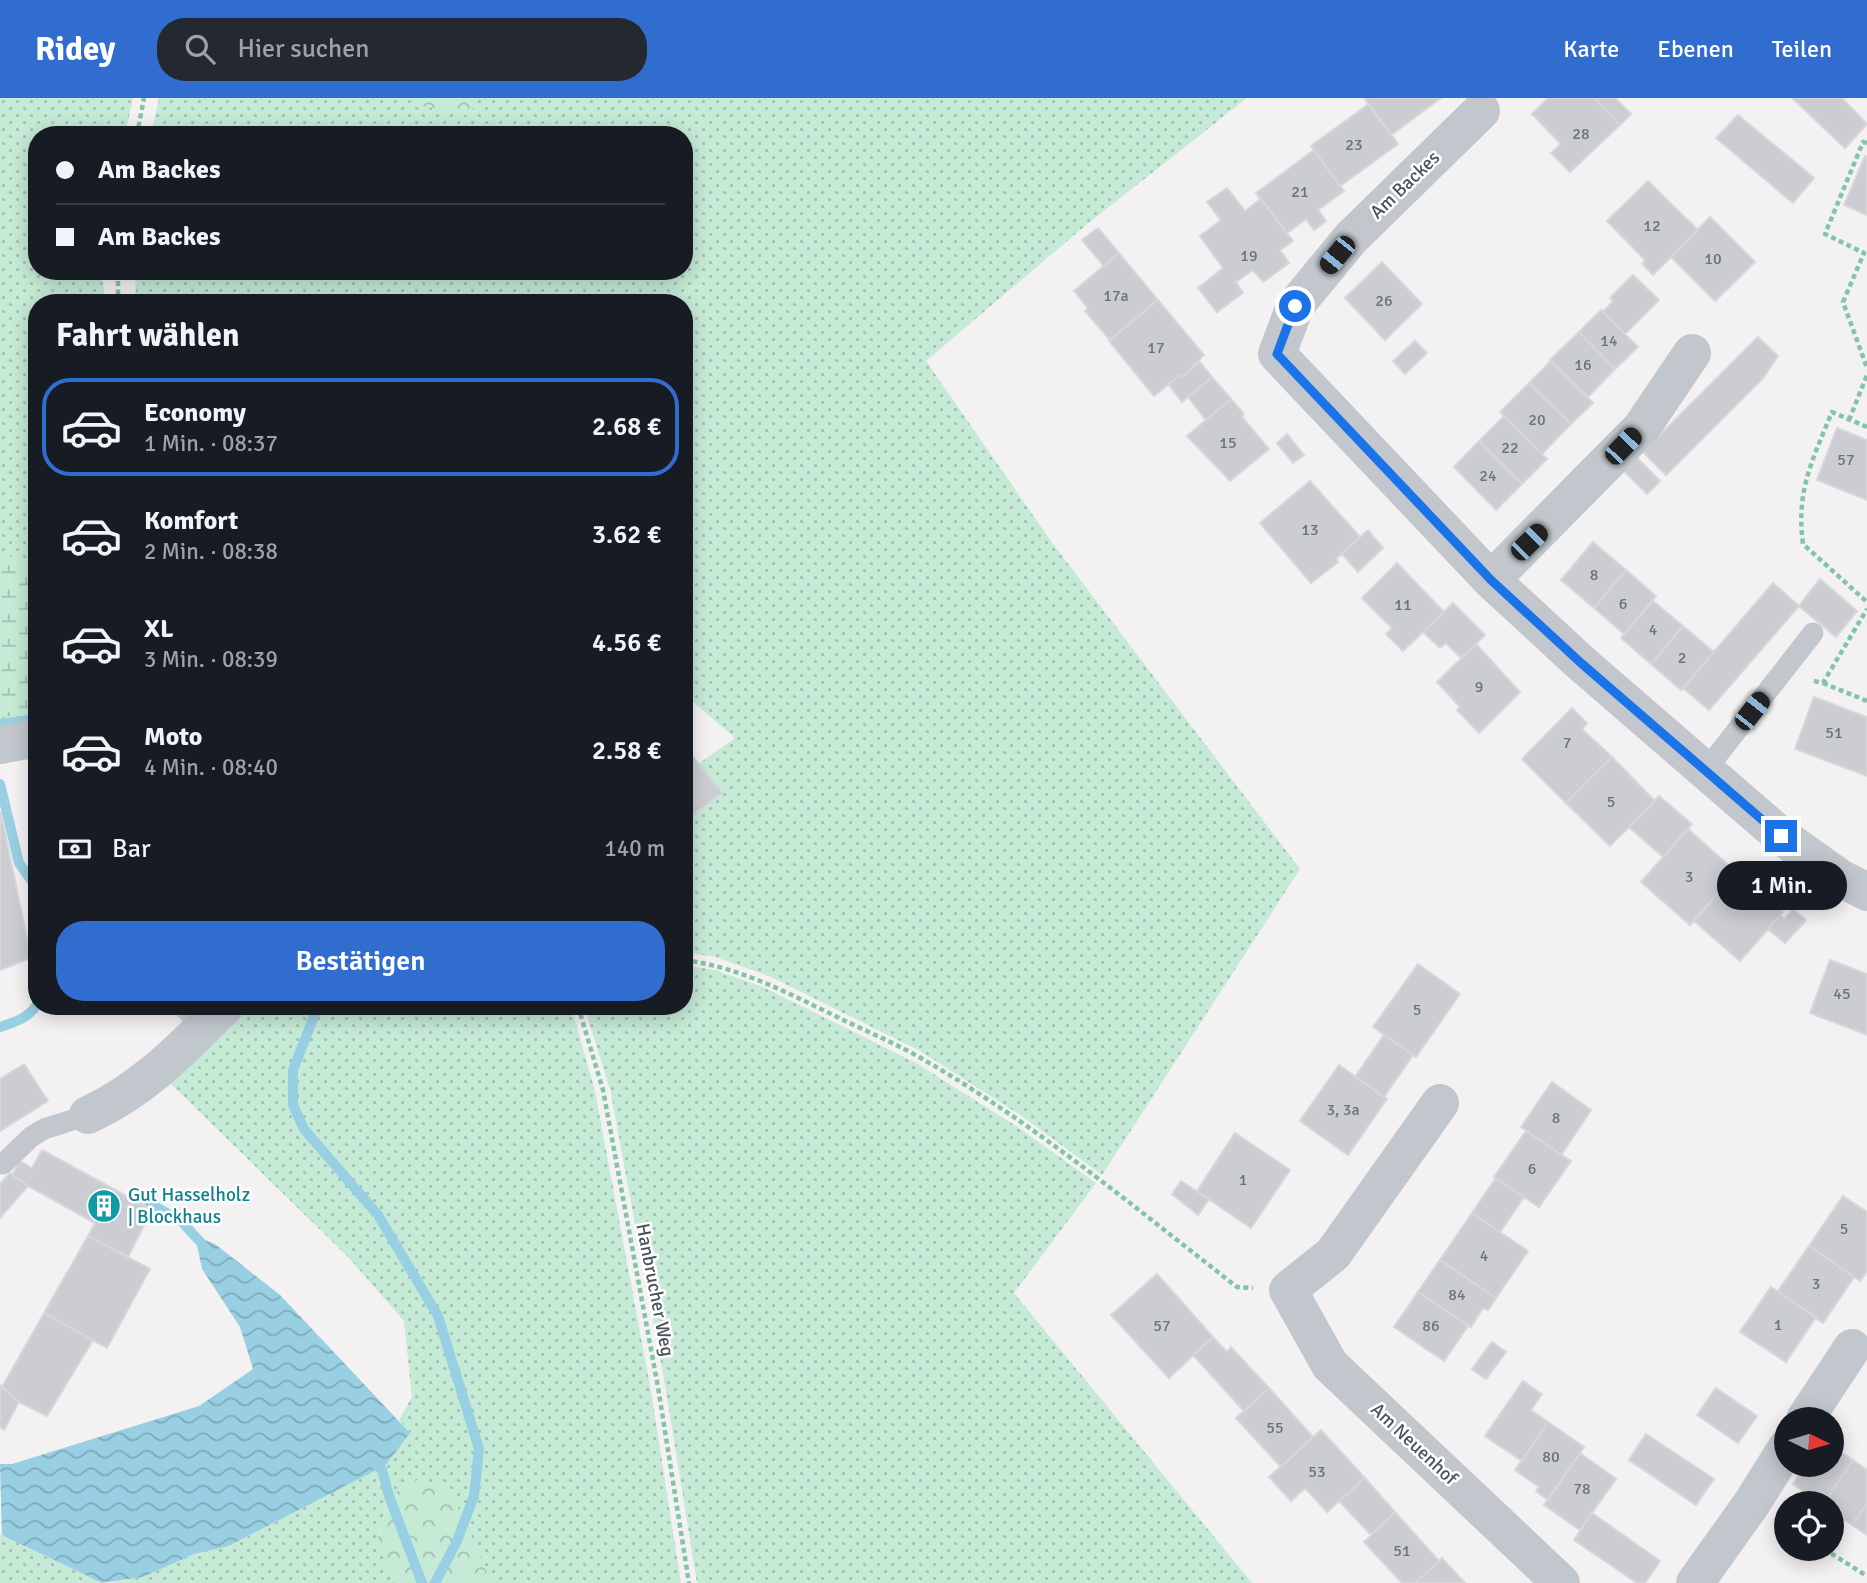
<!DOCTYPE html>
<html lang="de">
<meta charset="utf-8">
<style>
:root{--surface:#171b24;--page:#242831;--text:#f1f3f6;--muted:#9ea1a6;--line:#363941;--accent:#306dce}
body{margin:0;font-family:Signika,sans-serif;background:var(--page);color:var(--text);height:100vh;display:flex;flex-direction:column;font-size:26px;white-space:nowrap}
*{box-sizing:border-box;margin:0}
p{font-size:23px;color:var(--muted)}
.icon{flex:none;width:38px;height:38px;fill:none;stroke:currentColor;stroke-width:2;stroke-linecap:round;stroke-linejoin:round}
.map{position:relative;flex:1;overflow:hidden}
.details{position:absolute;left:28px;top:196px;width:665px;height:721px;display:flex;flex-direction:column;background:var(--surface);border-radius:28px;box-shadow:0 4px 18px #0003}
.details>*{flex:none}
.top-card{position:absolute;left:28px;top:28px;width:665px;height:154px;border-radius:28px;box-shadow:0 4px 18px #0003;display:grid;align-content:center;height:154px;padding:0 28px;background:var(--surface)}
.needle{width:46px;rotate:95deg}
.tools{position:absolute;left:1774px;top:1309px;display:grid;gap:14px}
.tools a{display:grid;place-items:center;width:70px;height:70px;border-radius:50%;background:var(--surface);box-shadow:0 4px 18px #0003;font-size:35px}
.end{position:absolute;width:32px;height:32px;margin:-16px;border:9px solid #1a73e8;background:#fff;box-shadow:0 0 0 4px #fff}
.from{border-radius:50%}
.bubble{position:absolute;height:49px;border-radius:24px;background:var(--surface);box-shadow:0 4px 18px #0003;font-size:23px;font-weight:600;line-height:49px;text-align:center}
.car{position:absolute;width:21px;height:42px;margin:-21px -10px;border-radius:9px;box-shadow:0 0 5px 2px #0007;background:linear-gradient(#222 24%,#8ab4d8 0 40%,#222 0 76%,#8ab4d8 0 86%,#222 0)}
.top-card b{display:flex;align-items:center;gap:24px;height:66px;font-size:26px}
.top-card b+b{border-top:2px solid var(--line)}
.top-card i{width:18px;height:18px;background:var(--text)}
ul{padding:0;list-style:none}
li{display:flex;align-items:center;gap:21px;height:98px;margin:0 14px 10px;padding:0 14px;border:4px solid transparent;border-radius:28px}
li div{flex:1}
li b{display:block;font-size:26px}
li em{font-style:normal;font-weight:600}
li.on{border-color:var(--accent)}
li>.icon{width:63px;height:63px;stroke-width:1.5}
h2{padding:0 28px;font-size:32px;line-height:84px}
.pay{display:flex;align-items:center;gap:18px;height:77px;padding:0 28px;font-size:26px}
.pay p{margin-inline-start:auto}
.action{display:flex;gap:14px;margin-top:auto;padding:14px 28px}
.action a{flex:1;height:80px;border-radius:28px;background:var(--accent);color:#fff;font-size:28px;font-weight:600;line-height:80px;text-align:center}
header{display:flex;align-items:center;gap:42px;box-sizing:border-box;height:98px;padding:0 35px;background:var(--accent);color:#fff}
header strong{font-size:33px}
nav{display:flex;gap:38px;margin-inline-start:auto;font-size:24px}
.search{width:490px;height:63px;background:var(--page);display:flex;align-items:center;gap:18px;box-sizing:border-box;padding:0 24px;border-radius:28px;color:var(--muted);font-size:26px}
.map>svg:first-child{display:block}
.grass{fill:url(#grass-dots)}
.forest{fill:url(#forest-crowns)}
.wetland{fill:url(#wetland-marsh)}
.water{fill:url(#water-waves)}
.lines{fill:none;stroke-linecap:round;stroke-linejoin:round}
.stream{stroke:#98cfe2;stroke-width:10}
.building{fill:#cbcdd2;stroke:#d6d7db;stroke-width:2}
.path{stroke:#81c4a7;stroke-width:4.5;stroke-dasharray:5 3.5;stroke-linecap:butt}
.lane{stroke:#c1c7cd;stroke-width:21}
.street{stroke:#c1c7cd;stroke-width:38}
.route{stroke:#1a73e8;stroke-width:9}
.labels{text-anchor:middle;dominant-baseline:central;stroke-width:5;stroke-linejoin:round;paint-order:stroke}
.number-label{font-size:16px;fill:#6b727a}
.street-label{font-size:19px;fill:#4b535c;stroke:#fff}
.culture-label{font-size:19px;fill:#0d838f;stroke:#fff;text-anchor:start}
</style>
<header>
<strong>Ridey</strong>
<div class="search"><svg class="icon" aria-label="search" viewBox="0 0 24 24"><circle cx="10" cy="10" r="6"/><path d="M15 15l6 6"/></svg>Hier suchen</div>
<nav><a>Karte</a><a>Ebenen</a><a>Teilen</a></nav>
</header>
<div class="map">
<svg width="1867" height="1485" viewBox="0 0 1867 1485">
<defs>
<pattern id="grass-dots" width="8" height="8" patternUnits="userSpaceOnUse" patternTransform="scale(1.75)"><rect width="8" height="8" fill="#c5ead6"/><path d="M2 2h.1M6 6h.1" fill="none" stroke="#a2c0b1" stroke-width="1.8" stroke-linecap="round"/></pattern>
<pattern id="forest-crowns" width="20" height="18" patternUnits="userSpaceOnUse" patternTransform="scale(1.75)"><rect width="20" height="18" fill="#c5ead6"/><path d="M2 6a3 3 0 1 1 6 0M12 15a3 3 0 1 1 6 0" fill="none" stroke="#a2c0b1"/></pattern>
<pattern id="wetland-marsh" width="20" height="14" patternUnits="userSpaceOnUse" patternTransform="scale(1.75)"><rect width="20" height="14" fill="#c5ead6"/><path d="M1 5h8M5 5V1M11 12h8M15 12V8" fill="none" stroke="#a2c0b1"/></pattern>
<pattern id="water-waves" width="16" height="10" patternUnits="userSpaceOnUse" patternTransform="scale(1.75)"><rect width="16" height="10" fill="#98cfe2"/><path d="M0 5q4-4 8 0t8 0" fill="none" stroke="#7eabba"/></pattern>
</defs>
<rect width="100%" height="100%" fill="#f3f1f1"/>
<path class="grass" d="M0 0H133L125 37H37V173H102L105 205H37V626L0 633Z
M159 0H1247L1086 127 926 263 1053 446 1300 771 1102 1077 1023 1019 920 953 769 878 715 859 684 854V676L735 640 684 596V205H136L135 173H684V37H151Z
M684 867 715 872 763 889 916 965 1016 1028 1096 1085 1014 1195 1252 1485H697L665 1287 610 991 584 908H684Z
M245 908H571L595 993 651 1293 681 1485H492L480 1463 389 1398 378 1439 392 1485H109L143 1479 194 1456 230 1448 376 1371 410 1335 399 1322 412 1299 404 1223 349 1160 171 986Z
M0 1436 2 1437 102 1485H0Z"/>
<path class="forest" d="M418 0H476L471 18 422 8Z
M421 1380C428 1384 439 1387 445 1393 467 1415 477 1457 492 1485H392L378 1440 389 1398Z"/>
<path class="wetland" d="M0 455 16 460 37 476V611L0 620Z"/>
<path class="water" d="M195 1138 215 1146 280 1197 410 1335 382 1372H376L229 1448 194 1456 143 1479 102 1485 2 1437 0 1366H12L199 1308 253 1271 240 1229 202 1171Z"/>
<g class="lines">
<path class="stream" d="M0 626 37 621
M0 686 19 765 37 790
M318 908 293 972V1007L304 1031 378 1117 438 1218 479 1351 474 1398 457 1443 435 1485
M0 929C15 924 29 920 37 906
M131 1114 136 1103 141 1100 182 1124 203 1147
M372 1363 382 1372 389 1398 422 1485"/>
</g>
<path class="building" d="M1364 0H1441L1391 37Z
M1548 0H1594L1620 27 1570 74 1551 55 1561 46 1532 16Z
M1594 0H1615L1631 16 1620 27Z
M1792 0H1842L1867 26 1845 50Z
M1369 6 1398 46 1340 88 1311 48Z
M1738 17 1814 80 1793 105 1716 40Z
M1314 52 1344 93 1318 112 1326 123 1314 132 1306 121 1287 135 1256 95Z
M1865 58 1867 59V117L1844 107Z
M1648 83 1698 132 1653 177 1642 166 1645 162 1607 123Z
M1227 90 1245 113 1261 101 1293 143 1280 152 1289 165 1263 184 1253 172 1236 184 1243 195 1217 214 1198 190 1223 170 1200 138 1221 122 1207 104Z
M1710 119 1755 164 1715 203 1671 159Z
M1098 130 1119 155 1104 168 1082 142Z
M1119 155 1158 202 1110 242 1085 213 1088 210 1074 193Z
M1382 164 1422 206 1385 242 1345 200Z
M1633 177 1659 202 1625 236 1603 214 1613 203 1610 200Z
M1158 202 1204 257 1182 279 1180 277 1154 298 1109 243Z
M1601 212 1638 249 1615 271 1579 234Z
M1579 234 1615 271 1588 299 1550 262Z
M1758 239 1778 258 1763 280 1666 377 1643 354Z
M1415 243 1427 255 1405 276 1393 263Z
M1551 263 1593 305 1571 326 1529 285Z
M1200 264 1212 279 1182 304 1168 286 1180 277 1182 279Z
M1212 279 1231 301 1206 322 1188 299Z
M1529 285 1571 326 1542 356 1500 314Z
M1231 301 1244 316 1242 319 1269 351 1230 383 1187 338Z
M1504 318 1547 361 1522 386 1479 343Z
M1837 330 1867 342V402L1817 382Z
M1287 336 1304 357 1293 365 1277 345Z
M1479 343 1522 386 1496 412 1454 369Z
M1637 360 1660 383 1647 396 1624 373Z
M1310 383 1360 439 1336 461 1338 464 1311 485 1260 425Z
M1368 432 1383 450 1358 474 1342 456Z
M1593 444 1626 472 1594 510 1561 482Z
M1397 465 1444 514 1403 553 1386 536 1392 530 1362 500Z
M1626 472 1656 498 1624 536 1594 510Z
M1820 481 1857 513 1836 539 1799 508Z
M1773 485 1799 508 1709 612 1683 590Z
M1653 503 1683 528 1651 566 1621 540Z
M1453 505 1485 537 1461 560 1446 545 1440 550 1423 534Z
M1683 528 1714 554 1681 592 1651 566Z
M1476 546 1520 594 1479 635 1457 612 1460 609 1437 584Z
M1814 599 1867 619V678L1795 651Z
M1572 610 1587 625 1582 631 1612 659 1566 705 1522 661Z
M684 647 722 695 689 720 684 714Z
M1612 659 1655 703 1610 748 1566 705Z
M1659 698 1692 726 1663 759 1629 729Z
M1 715 31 860 0 872V716Z
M1688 731 1736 774 1690 827 1641 784Z
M1736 774 1783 814 1740 863 1694 823Z
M1793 811 1806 822 1785 845 1768 831 1780 817 1784 821Z
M1830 862 1867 876V937L1810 915Z
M1418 866 1460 896 1416 959 1373 929Z
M169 908H193L196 912 185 925Z
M1384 937 1413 957 1384 999 1355 979Z
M24 966 48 1003 0 1033V981Z
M1339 967 1387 1001 1348 1057 1300 1023Z
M1552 984 1591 1012 1561 1057 1521 1029Z
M1526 1033 1571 1063 1539 1109 1494 1079Z
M1235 1035 1290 1072 1251 1130 1197 1093Z
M42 1052 152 1112 128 1159 88 1138 95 1125 28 1088 12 1077 20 1063 32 1070Z
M10 1075 28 1088 0 1120V1086Z
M1496 1080 1524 1099 1500 1134 1472 1115Z
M1181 1083 1209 1101 1198 1117 1172 1096Z
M1843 1098 1867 1114V1173L1860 1183 1809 1148Z
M1472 1115 1528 1153 1496 1200 1440 1162Z
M88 1138 150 1171 107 1250 44 1215Z
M1809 1148 1854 1179 1823 1225 1778 1193Z
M1440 1162 1496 1200 1488 1212 1483 1210 1471 1229 1418 1194Z
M1157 1176 1213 1239 1169 1280 1111 1217Z
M1771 1189 1816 1219 1786 1264 1740 1234Z
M1418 1194 1468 1228 1444 1263 1394 1229Z
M44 1215 93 1242 47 1318 19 1304 2 1289Z
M1213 1239 1227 1254 1231 1249 1269 1290 1244 1313 1193 1257Z
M1492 1244 1506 1254 1486 1281 1472 1271Z
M1523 1283 1542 1296 1531 1312 1548 1324 1522 1363 1485 1338Z
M0 1287 19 1304 4 1332 0 1329Z
M1269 1290 1313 1339 1281 1369 1236 1320Z
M1716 1290 1757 1318 1738 1345 1697 1317Z
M1548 1324 1584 1349 1548 1402 1536 1393 1539 1389 1515 1372Z
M1321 1332 1365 1380 1327 1414 1305 1390 1291 1403 1269 1379Z
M1646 1336 1714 1381 1696 1407 1629 1362Z
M1832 1348 1853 1362 1824 1405H1821L1793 1386 1806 1367H1832Z
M1580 1355 1616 1381 1580 1432 1544 1407Z
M1853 1362 1867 1372V1405L1852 1427 1832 1413V1405H1824Z
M1365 1380 1395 1414 1371 1437 1339 1403Z
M1867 1405V1437L1852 1427Z
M1395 1414 1439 1463 1415 1485H1402L1364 1444Z
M1592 1415 1660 1463 1645 1485H1637L1574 1442Z
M1442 1460 1465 1485H1415L1439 1463Z"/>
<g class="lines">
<path class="path" d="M137 37 144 0
M1867 45 1863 44 1825 136 1864 155 1843 204 1867 270
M118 205V173
M1849 322 1867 277
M1867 329 1832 314C1812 363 1796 392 1803 446L1867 504
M1814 583 1823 585 1867 511
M1823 585 1867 603
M684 862C738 869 784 893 833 917 861 931 891 943 919 959 1033 1024 1134 1109 1237 1189L1253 1190
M578 908 603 992 658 1289 689 1485
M1824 1451 1867 1478"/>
<path class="lane" d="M1705 673 1813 535
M3 1066 31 1039 44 1031 88 1017"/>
<path class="street" d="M1481 13 1351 140 1295 208 1277 256 1491 482 1581 565 1781 738 1840 780 1867 794
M1491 482 1642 329 1692 255
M0 647 37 640
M1440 1005 1333 1156 1288 1192 1330 1267 1561 1485
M88 1017C143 992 183 950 225 908
M1805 1321 1852 1250
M1695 1485 1752 1405 1787 1349"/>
</g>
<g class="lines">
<path class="route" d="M1295 208 1277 256 1491 482 1581 565 1781 738"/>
</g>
<defs>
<g id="building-disc" transform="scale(1.75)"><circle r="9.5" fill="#0f9aa8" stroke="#fff"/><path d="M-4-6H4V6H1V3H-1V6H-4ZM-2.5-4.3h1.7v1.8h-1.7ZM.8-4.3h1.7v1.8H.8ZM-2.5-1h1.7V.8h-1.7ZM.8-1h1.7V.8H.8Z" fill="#fff"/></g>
</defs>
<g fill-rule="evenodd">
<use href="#building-disc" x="104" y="1108"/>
</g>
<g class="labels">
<g class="number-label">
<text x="1581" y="36">28</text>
<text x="1354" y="47">23</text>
<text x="1300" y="94">21</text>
<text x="1652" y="128">12</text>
<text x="1249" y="158">19</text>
<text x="1713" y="161">10</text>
<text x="1116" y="198">17a</text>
<text x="1384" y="203">26</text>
<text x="1609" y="243">14</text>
<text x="1156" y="250">17</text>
<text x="1583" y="267">16</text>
<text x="1537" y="322">20</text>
<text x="1228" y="345">15</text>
<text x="1510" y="350">22</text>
<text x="1846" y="362">57</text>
<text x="1488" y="378">24</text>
<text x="1310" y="432">13</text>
<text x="1594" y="477">8</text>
<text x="1623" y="506">6</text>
<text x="1403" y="507">11</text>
<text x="1653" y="532">4</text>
<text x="1682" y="560">2</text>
<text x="1479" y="589">9</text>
<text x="1834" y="635">51</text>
<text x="1567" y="645">7</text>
<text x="1611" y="704">5</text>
<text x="1689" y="779">3</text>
<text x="1842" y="896">45</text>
<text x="1417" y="912">5</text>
<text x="1343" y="1012">3, 3a</text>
<text x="1556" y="1020">8</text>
<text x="1532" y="1071">6</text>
<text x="1243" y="1082">1</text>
<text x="1844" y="1131">5</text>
<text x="1484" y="1158">4</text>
<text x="1816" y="1186">3</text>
<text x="1457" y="1197">84</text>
<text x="1778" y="1227">1</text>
<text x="1162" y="1228">57</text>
<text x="1431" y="1228">86</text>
<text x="1275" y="1330">55</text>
<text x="1551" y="1359">80</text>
<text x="1317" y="1374">53</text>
<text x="1582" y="1391">78</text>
<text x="1402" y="1453">51</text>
</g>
<g class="street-label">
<text transform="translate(1405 87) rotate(-44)">Am Backes</text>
<text transform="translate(655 1192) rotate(79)">Hanbrucher Weg</text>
<text transform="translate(1414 1346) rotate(43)">Am Neuenhof</text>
</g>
<g class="culture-label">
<text x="128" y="1097">Gut Hasselholz<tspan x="128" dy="22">| Blockhaus</tspan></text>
</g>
</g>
</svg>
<div class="tools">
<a><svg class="needle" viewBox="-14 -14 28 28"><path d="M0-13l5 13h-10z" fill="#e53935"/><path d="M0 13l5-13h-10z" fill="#9ea1a6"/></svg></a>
<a><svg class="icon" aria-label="locate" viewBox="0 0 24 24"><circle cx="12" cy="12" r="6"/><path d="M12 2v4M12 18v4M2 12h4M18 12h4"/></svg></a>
</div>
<i class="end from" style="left:1295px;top:208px"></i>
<i class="end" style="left:1781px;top:738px"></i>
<div class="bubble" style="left:1717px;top:763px;width:130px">1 Min.</div>
<i class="car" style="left:1337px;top:157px;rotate:219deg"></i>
<i class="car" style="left:1623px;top:348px;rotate:44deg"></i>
<i class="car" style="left:1529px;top:444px;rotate:45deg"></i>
<i class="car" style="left:1752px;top:613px;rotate:38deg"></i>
<div class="top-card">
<b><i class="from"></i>Am Backes</b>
<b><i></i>Am Backes</b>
</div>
<section class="details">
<h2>Fahrt wählen</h2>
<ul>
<li class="on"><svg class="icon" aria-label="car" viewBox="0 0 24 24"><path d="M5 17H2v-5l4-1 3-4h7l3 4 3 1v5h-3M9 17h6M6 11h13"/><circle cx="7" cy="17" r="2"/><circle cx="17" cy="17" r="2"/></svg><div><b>Economy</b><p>1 Min. · 08:37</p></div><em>2.68 €</em></li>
<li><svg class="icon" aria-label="car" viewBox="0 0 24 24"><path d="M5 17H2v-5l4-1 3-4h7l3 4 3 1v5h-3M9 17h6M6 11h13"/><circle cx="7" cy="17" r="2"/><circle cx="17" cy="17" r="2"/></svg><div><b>Komfort</b><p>2 Min. · 08:38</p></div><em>3.62 €</em></li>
<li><svg class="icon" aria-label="car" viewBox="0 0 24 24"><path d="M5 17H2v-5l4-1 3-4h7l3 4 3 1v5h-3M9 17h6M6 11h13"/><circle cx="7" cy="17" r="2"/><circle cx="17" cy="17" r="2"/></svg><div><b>XL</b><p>3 Min. · 08:39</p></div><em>4.56 €</em></li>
<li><svg class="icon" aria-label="car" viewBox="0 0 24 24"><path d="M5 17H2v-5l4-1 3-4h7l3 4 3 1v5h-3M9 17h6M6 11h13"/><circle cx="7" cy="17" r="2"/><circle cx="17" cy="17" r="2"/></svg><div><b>Moto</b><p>4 Min. · 08:40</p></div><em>2.58 €</em></li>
</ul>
<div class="pay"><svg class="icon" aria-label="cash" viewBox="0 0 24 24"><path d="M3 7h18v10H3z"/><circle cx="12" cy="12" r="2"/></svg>Bar<p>140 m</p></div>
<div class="action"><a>Bestätigen</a></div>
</section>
</div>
